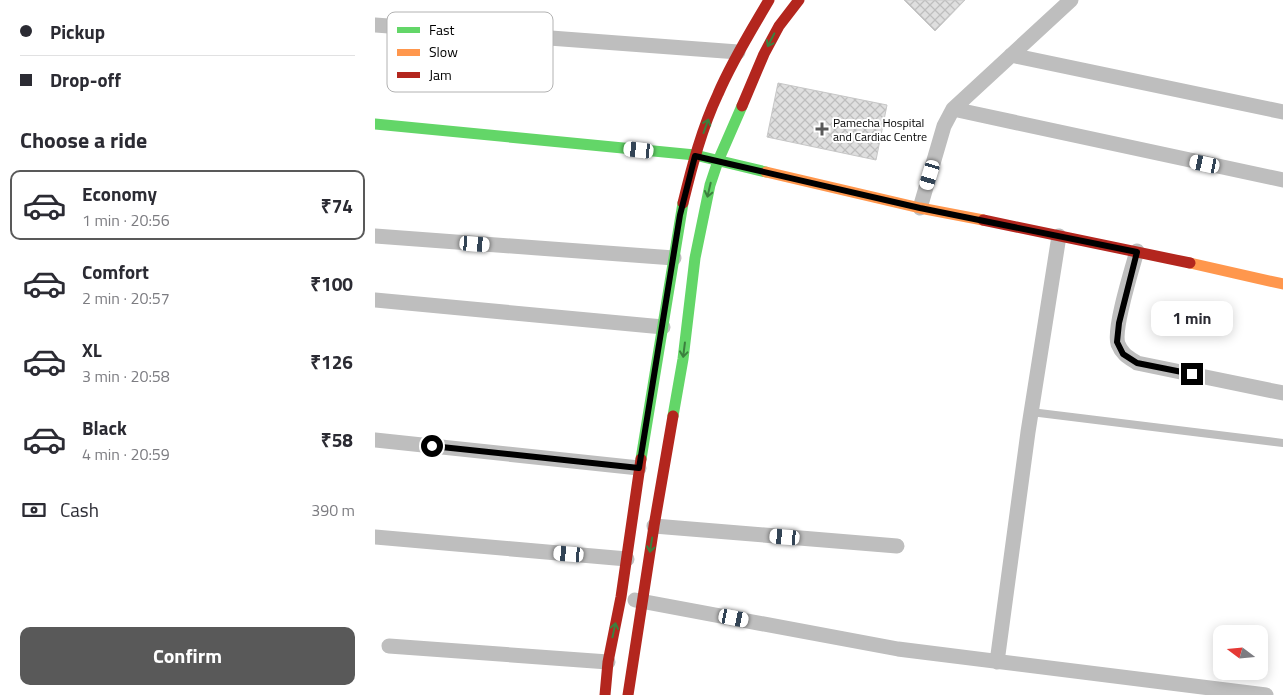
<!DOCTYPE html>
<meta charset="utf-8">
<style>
:root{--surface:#fff;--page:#f7f7f7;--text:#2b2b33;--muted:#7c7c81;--line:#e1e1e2;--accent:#595959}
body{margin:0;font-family:"Titillium Web",sans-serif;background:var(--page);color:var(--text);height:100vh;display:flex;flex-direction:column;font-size:19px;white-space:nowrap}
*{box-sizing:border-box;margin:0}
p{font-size:16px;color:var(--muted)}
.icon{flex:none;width:28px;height:28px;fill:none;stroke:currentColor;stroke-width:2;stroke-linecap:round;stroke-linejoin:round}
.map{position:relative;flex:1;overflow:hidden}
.panel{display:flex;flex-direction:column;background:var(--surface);width:375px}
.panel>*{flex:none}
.hud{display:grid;align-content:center;height:110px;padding:0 20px;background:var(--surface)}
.needle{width:32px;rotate:286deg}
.fabs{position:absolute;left:838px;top:625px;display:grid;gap:10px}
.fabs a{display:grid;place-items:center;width:55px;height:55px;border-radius:10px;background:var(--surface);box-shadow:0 2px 12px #0003;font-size:25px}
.end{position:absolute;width:22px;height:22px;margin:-11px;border:6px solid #000;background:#fff;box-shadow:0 0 0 2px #fff}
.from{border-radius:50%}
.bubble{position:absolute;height:35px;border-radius:10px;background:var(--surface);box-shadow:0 2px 12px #0003;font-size:16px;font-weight:700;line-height:35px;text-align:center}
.car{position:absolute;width:15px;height:30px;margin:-15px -8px;border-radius:6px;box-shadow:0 0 4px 1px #0007;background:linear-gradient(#fff 24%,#345 0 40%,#fff 0 76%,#345 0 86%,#fff 0)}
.hud b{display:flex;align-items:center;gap:18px;height:48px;font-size:19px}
.hud b+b{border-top:1px solid var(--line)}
.hud i{width:12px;height:12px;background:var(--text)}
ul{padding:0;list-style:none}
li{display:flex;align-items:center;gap:15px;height:70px;margin:0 10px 8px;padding:0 10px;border:2px solid transparent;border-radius:10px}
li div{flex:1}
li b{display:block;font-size:19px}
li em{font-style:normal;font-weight:700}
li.active{border-color:var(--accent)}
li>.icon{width:45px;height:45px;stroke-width:1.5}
h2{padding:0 20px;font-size:22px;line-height:60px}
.pay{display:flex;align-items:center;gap:12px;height:55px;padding:0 20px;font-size:19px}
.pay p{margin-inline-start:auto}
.primary-button{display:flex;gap:10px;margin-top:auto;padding:10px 20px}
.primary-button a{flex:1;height:58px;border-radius:10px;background:var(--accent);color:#fff;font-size:20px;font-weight:700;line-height:58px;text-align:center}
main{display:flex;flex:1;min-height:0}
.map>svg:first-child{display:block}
.building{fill:url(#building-cross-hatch);stroke:#c7c7c7}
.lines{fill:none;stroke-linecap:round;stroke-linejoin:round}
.lane{stroke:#bebebe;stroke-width:8}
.street{stroke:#bebebe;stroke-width:15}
.fast{stroke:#63d668;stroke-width:11}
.slow{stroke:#ff974d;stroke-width:11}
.jam{stroke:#b3261e;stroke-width:11}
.oneway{stroke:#3b803e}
.route{stroke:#000;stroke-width:6}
.poi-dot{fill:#595959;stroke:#fff;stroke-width:2}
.labels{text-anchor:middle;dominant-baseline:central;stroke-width:4;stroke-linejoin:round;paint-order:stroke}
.poi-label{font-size:12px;fill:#000;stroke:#fff;text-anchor:start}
.key{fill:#fff;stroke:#b2b2b2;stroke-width:1}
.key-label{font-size:14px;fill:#000}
</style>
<main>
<section class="panel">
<div class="hud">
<b><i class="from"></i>Pickup</b>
<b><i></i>Drop-off</b>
</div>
<h2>Choose a ride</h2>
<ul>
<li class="active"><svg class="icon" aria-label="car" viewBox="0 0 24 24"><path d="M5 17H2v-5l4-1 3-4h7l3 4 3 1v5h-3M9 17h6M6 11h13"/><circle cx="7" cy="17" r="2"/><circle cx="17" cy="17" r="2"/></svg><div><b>Economy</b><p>1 min · 20:56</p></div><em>₹74</em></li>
<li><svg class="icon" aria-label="car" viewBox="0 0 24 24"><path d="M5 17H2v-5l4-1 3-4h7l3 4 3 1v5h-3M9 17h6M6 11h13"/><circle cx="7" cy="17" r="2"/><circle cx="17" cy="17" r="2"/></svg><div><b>Comfort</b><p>2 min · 20:57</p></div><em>₹100</em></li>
<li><svg class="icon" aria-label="car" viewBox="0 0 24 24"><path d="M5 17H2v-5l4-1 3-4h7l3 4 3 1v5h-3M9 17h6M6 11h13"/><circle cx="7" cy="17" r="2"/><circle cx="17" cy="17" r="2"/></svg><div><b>XL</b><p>3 min · 20:58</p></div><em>₹126</em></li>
<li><svg class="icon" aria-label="car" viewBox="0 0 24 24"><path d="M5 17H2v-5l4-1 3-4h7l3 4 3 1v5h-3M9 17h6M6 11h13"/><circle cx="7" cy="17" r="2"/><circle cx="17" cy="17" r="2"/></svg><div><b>Black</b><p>4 min · 20:59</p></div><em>₹58</em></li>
</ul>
<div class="pay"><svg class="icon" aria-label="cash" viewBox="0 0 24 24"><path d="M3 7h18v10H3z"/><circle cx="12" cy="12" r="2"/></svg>Cash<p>390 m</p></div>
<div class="primary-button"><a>Confirm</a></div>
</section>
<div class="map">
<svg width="908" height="695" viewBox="0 0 908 695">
<defs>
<pattern id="building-cross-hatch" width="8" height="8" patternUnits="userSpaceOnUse" patternTransform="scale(1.25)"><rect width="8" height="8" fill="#dfdfdf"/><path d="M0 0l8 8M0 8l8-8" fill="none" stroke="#bebebe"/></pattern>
</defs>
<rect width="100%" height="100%" fill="#fff"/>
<path class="building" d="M529 0H590L560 31Z
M403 83 512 105 501 160 392 137Z"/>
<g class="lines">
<path class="lane" d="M656 412 908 443"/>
<path class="street" d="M0 25 363 52
M636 55 908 112
M578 109 908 180
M545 208 569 126 578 109 696 0
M0 236 299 258
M762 251C757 269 738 329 743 344 747 354 753 357 762 363L908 393
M0 300 288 327
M0 440 264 468
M279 526 522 546
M0 537 252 559
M260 600 523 649 891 695
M14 646 233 662
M622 662 653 432 684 236"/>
<path class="fast" d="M0 124 320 155 391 172
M298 416 308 359 320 258 335 185 343 161 367 106
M266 459 308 203"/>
<path class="slow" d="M391 172 545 208 608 220
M815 263 908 284"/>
<path class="jam" d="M367 106 389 54 404 26 424 0
M308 203C317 166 327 128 343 94 357 61 376 31 394 0
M608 220 815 263
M230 695 233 662 246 597 266 459
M253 695 279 526 298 416"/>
</g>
<defs><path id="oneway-shaft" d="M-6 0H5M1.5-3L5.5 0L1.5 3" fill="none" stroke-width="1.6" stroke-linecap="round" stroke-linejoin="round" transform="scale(1.25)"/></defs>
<g class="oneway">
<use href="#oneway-shaft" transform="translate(396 40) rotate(117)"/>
<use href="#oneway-shaft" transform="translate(331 126) rotate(-70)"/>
<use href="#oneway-shaft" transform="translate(334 190) rotate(103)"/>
<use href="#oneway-shaft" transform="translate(309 350) rotate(97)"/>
<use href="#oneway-shaft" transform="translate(276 545) rotate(99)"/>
<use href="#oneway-shaft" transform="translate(239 630) rotate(-78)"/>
</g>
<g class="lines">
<path class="route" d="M57 446 264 468 305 215 320 156 545 208 762 252 744 323 742 342 748 354 762 363 817 374"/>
</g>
<path class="poi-dot" d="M444.5 121.5h5v5h5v5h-5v5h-5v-5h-5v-5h5z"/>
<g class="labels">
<g class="poi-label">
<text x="458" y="122">Pamecha Hospital<tspan x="458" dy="14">and Cardiac Centre</tspan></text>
</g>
</g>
<rect x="12" y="12" width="166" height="80" rx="8" class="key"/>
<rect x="22" y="27" width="23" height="6" fill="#63d668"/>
<rect x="22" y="49" width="23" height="7" fill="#ff974d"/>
<rect x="22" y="72" width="23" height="6" fill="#b3261e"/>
<g class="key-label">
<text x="54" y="35">Fast</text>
<text x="54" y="57">Slow</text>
<text x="54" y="80">Jam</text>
</g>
</svg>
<div class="fabs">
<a><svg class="needle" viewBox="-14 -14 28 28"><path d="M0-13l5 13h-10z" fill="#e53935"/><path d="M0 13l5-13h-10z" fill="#7c7c81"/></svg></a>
</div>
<i class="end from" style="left:57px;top:446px"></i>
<i class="end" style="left:817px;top:374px"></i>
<div class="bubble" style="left:776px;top:301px;width:82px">1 min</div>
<i class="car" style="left:264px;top:150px;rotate:276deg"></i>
<i class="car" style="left:830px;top:164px;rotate:282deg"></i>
<i class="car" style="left:555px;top:175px;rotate:197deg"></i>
<i class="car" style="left:100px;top:244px;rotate:94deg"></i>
<i class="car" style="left:410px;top:537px;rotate:275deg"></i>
<i class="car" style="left:194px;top:554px;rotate:275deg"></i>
<i class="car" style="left:359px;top:618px;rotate:101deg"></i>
</div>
</main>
